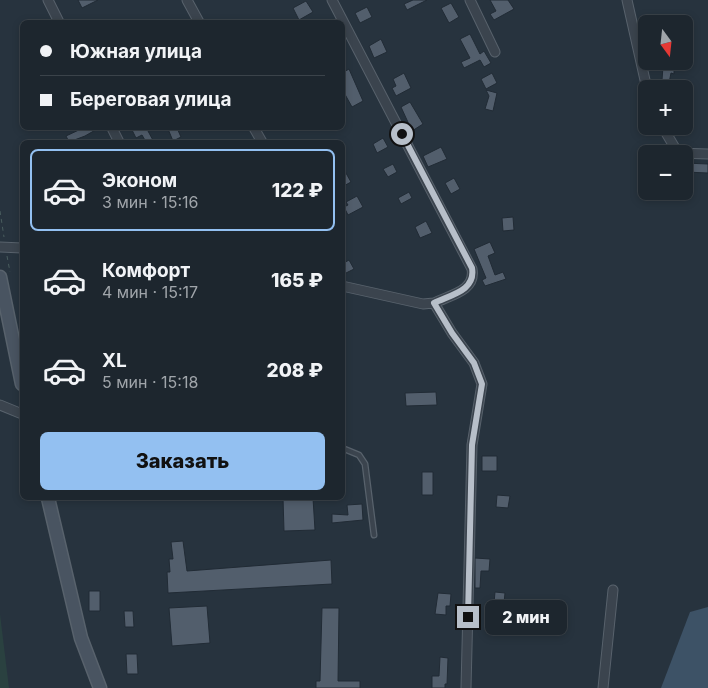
<!DOCTYPE html>
<html lang="ru">
<meta charset="utf-8">
<style>
:root{--surface:#1d262e;--page:#252e36;--text:#f1f3f6;--muted:#a0a5aa;--line:#3b434a;--accent:#93c0f1}
body{margin:0;font-family:Inter,sans-serif;background:var(--page);color:var(--text);height:100vh;display:flex;flex-direction:column;font-size:19px;white-space:nowrap}
*{box-sizing:border-box;margin:0}
p{font-size:16px;color:var(--muted)}
.icon{flex:none;width:28px;height:28px;fill:none;stroke:currentColor;stroke-width:2;stroke-linecap:round;stroke-linejoin:round}
.map{position:relative;flex:1;overflow:hidden}
.details{position:absolute;left:20px;top:140px;width:325px;height:360px;display:flex;flex-direction:column;background:var(--surface);border-radius:8px;box-shadow:0 2px 8px #0003,0 0 0 1px var(--line)}
.details>*{flex:none}
.top-card{position:absolute;left:20px;top:20px;width:325px;height:110px;border-radius:8px;box-shadow:0 2px 8px #0003,0 0 0 1px var(--line);display:grid;align-content:center;height:110px;padding:0 20px;background:var(--surface)}
.needle{width:32px;rotate:165deg}
.controls{position:absolute;left:638px;top:15px;display:grid;gap:10px}
.controls a{display:grid;place-items:center;width:55px;height:55px;border-radius:8px;background:var(--surface);box-shadow:0 2px 8px #0003,0 0 0 1px var(--line);font-size:25px}
.end{position:absolute;width:22px;height:22px;margin:-11px;border:6px solid #b7bfc9;background:#111;box-shadow:0 0 0 2px #111}
.from{border-radius:50%}
.bubble{position:absolute;height:35px;border-radius:8px;background:var(--surface);box-shadow:0 2px 8px #0003,0 0 0 1px var(--line);font-size:16px;font-weight:800;line-height:35px;text-align:center}
.top-card b{display:flex;align-items:center;gap:18px;height:48px;font-size:19px}
.top-card b+b{border-top:1px solid var(--line)}
.top-card i{width:12px;height:12px;background:var(--text)}
ul{padding:9px 0 0;list-style:none}
li{display:flex;align-items:center;gap:15px;height:82px;margin:0 10px 8px;padding:0 10px;border:2px solid transparent;border-radius:8px}
li div{flex:1}
li b{display:block;font-size:19px}
li em{font-style:normal;font-weight:800}
li.on{border-color:var(--accent)}
li>.icon{width:45px;height:45px;stroke-width:1.5}
.cta{display:flex;gap:10px;margin-top:auto;padding:10px 20px}
.cta a{flex:1;height:58px;border-radius:8px;background:var(--accent);color:#111;font-size:20px;font-weight:800;line-height:58px;text-align:center}
.map>svg:first-child{display:block}
.green{fill:#2a4140}
.water{fill:#3d5266}
.building{fill:#525e6c;stroke:#212b35}
.lines{fill:none;stroke-linecap:round;stroke-linejoin:round}
.lane-casing{stroke:#58626c;stroke-width:7}
.street-casing{stroke:#58626c;stroke-width:11}
.secondary-casing{stroke:#58626c;stroke-width:15}
.path{stroke:#495d5e;stroke-width:1;stroke-dasharray:4 4;stroke-linecap:butt}
.lane{stroke:#3b444e;stroke-width:4.5}
.street{stroke:#3b444e;stroke-width:9}
.secondary{stroke:#495461;stroke-width:12}
.route{stroke:#b7bfc9;stroke-width:6}
</style>
<div class="map">
<svg width="708" height="688" viewBox="0 0 708 688">
<rect width="100%" height="100%" fill="#27333e"/>
<path class="green" d="M0 614 9 688H0Z"/>
<path class="water" d="M708 607V688H661L690 612Z"/>
<path class="building" d="M78 0H98L82 8Z
M413 0H427L407 10 404 4Z
M490 0H508L514 9 494 20 490 14 496 11Z
M306 1 313 12 299 20 293 8Z
M451 3 459 17 449 23 441 8Z
M367 7 372 17 360 23 355 13Z
M470 34 480 54 484 51 491 63 484 67 480 60 464 68 461 62 470 58 460 39Z
M381 39 387 52 374 58 369 46Z
M663 66 674 67V74L671 73 668 88 658 86 660 79 662 80Z
M349 69 363 101 352 107 342 89V73Z
M404 73 411 88 396 96 392 88 396 86 393 79Z
M492 73 497 83 486 89 481 79Z
M486 90 497 93 493 111 485 109 489 96Z
M410 102 423 124 412 131 401 107Z
M83 128H99L85 136 69 142 66 136Z
M131 128H155L148 131 154 142H146L142 135 136 138Z
M171 128H177L181 137 173 141 168 129Z
M383 138 388 147 377 153 373 144Z
M441 147 447 159 428 167 423 156Z
M685 163 708 164V173L685 172Z
M393 164 397 172 388 177 383 169Z
M342 166 351 182 342 187Z
M454 178 460 189 451 194 445 183Z
M409 192 412 198 401 204 398 198Z
M357 196 363 207 348 215 344 207 348 205 346 202Z
M513 217 514 230 503 231 502 218Z
M426 221 432 233 420 238 415 227Z
M490 242 495 253 488 256 495 275 503 272 506 279 485 286 482 280 486 278 474 249Z
M349 260 354 269 342 275V264Z
M436 392 437 405 406 406 405 393Z
M482 456H497V471H482Z
M422 472H433V495H422Z
M497 495 510 496 508 508 496 507Z
M283 498H313L315 530 284 531Z
M362 504 363 520 332 523V514L348 515 347 505Z
M183 541 187 571 331 560 332 584 168 593 167 572H170L169 559H173L171 542Z
M475 558 490 559 489 571H481L480 588H475Z
M89 591H100V611H89Z
M495 592 505 593 504 603H494Z
M438 593 451 594 450 606H446V615L435 614Z
M207 606 210 643 172 646 169 608Z
M322 608H339L338 681H360V688H316V681H320Z
M124 611H133L134 627H125Z
M487 617H504V628H487Z
M126 654H137L138 674H127Z
M440 657 448 658 447 684H445V688H432V676H439Z"/>
<g class="lines">
<g class="lane-casing">
<path id="lane" d="M342 448 359 455 365 464 374 535"/>
</g>
<g class="street-casing">
<path id="street" d="M48 0 59 22
M187 0 199 22
M332 0 472 269C476 291 450 295 434 303L452 333 474 363 482 384 472 445 466 688
M470 0 495 52
M627 0 647 89
M662 126 678 153 708 154
M112 128 119 142
M254 128 262 142
M0 247 22 248
M342 286 423 304 434 303
M0 405 22 414
M603 688 613 590"/>
</g>
<g class="secondary-casing">
<path id="secondary" d="M0 277 22 384
M48 498 81 638 100 688"/>
</g>
<path class="path" d="M0 211 4 237
M7 256 10 272"/>
<use href="#lane" class="lane"/>
<use href="#street" class="street"/>
<use href="#secondary" class="secondary"/>
</g>
<g class="lines">
<path class="route" d="M402 134 472 268C476 291 450 295 434 303L452 333 474 363 482 384 472 445 468 617"/>
</g>
</svg>
<div class="controls">
<a><svg class="needle" viewBox="-14 -14 28 28"><path d="M0-13l5 13h-10z" fill="#e53935"/><path d="M0 13l5-13h-10z" fill="#a0a5aa"/></svg></a>
<a>+</a>
<a>−</a>
</div>
<i class="end from" style="left:402px;top:134px"></i>
<i class="end" style="left:468px;top:617px"></i>
<div class="bubble" style="left:485px;top:600px;width:82px">2 мин</div>
<div class="top-card">
<b><i class="from"></i>Южная улица</b>
<b><i></i>Береговая улица</b>
</div>
<section class="details">
<ul>
<li class="on"><svg class="icon" aria-label="car" viewBox="0 0 24 24"><path d="M5 17H2v-5l4-1 3-4h7l3 4 3 1v5h-3M9 17h6M6 11h13"/><circle cx="7" cy="17" r="2"/><circle cx="17" cy="17" r="2"/></svg><div><b>Эконом</b><p>3 мин · 15:16</p></div><em>122 ₽</em></li>
<li><svg class="icon" aria-label="car" viewBox="0 0 24 24"><path d="M5 17H2v-5l4-1 3-4h7l3 4 3 1v5h-3M9 17h6M6 11h13"/><circle cx="7" cy="17" r="2"/><circle cx="17" cy="17" r="2"/></svg><div><b>Комфорт</b><p>4 мин · 15:17</p></div><em>165 ₽</em></li>
<li><svg class="icon" aria-label="car" viewBox="0 0 24 24"><path d="M5 17H2v-5l4-1 3-4h7l3 4 3 1v5h-3M9 17h6M6 11h13"/><circle cx="7" cy="17" r="2"/><circle cx="17" cy="17" r="2"/></svg><div><b>XL</b><p>5 мин · 15:18</p></div><em>208 ₽</em></li>
</ul>
<div class="cta"><a>Заказать</a></div>
</section>
</div>
